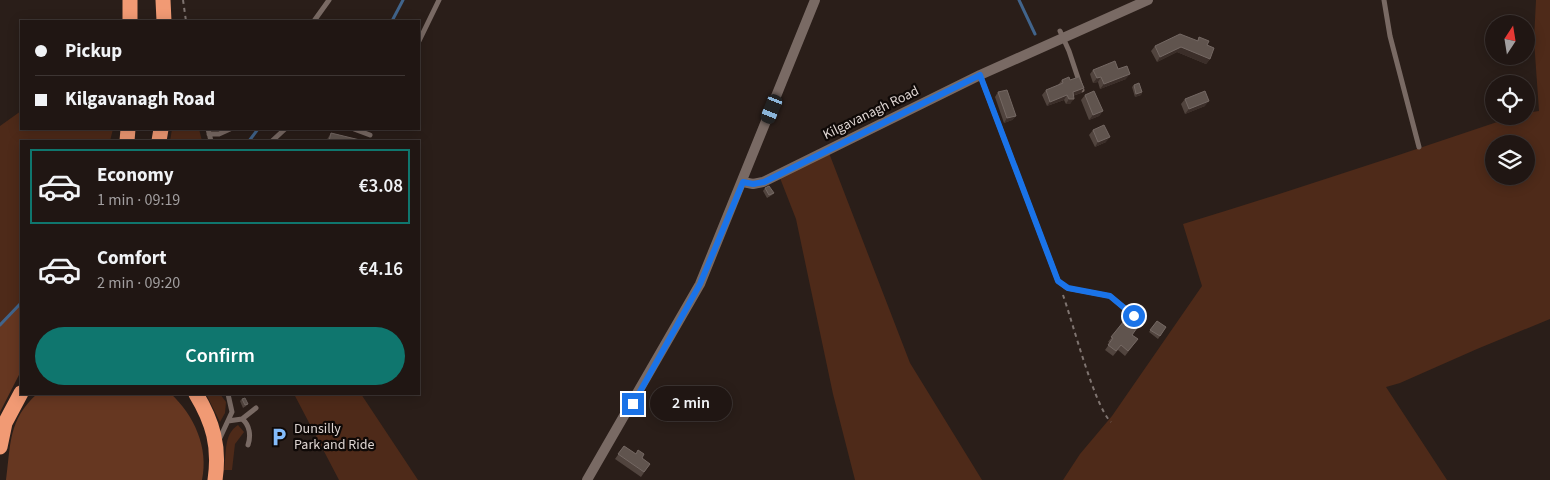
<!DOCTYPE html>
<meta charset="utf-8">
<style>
:root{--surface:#201613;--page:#281f1c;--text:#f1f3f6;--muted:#a29fa0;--line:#3d3533;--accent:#0f766e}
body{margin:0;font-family:"Source Sans 3",sans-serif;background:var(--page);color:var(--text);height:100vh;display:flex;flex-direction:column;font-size:19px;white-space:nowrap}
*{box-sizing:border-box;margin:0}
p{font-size:16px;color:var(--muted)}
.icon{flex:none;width:28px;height:28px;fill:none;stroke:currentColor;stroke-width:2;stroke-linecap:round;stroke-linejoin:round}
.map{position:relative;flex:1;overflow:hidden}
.sheet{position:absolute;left:20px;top:140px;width:400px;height:255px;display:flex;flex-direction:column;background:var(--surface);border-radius:0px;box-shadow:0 2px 12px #0003,0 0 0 1px var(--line)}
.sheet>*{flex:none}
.top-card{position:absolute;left:20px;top:20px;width:400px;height:110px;border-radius:0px;box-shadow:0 2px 12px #0003,0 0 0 1px var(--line);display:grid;align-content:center;height:110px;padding:0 15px;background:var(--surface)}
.needle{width:32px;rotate:12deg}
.controls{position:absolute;left:1485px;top:15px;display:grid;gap:10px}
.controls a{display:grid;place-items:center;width:50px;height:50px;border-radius:50%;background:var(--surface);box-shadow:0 2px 12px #0003,0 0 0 1px var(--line);font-size:25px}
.end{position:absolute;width:22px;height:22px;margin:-11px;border:6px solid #1a73e8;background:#fff;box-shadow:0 0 0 2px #fff}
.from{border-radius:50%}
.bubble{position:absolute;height:35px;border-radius:18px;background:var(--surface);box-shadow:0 2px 12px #0003,0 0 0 1px var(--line);font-size:16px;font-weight:600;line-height:35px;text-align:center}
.car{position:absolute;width:15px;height:30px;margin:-15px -8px;border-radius:6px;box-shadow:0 0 4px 1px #0007;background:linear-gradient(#222 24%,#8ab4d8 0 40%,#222 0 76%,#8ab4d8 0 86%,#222 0)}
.top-card b{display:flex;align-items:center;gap:18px;height:48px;font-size:19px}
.top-card b+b{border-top:1px solid var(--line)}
.top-card i{width:12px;height:12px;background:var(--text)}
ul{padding:9px 0 0;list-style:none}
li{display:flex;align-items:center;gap:15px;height:75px;margin:0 10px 8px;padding:0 5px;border:2px solid transparent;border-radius:0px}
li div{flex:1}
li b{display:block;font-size:19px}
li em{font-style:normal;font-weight:600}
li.current{border-color:var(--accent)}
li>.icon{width:45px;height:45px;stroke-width:1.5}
.action{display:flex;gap:10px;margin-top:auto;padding:10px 15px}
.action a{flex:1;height:58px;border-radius:30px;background:var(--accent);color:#fff;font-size:20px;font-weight:600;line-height:58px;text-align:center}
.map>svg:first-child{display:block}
.green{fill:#4e2a19;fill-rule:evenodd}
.forest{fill:#663721}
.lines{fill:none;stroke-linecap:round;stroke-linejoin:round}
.stream{stroke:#41648b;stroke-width:3}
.path{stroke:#7f7470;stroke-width:2;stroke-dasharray:4 4;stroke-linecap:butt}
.lane{stroke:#796a64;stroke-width:5}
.street{stroke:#796a64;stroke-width:10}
.highway{stroke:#f19a74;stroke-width:15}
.wall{fill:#51443e}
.shaded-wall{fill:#3b2e29}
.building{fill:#60544e;stroke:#746863}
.route{stroke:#1a73e8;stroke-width:6}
.labels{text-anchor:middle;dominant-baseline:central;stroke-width:4.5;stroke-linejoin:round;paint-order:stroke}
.street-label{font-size:14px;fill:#dfd6d3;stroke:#0f0907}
.poi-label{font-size:14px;fill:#dfd6d3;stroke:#0f0907;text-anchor:start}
</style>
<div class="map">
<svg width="1550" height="480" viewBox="0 0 1550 480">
<rect width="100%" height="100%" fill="#2a1e19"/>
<path class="green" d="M1536 0H1550V319L1477 349 1400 383 1386 387 1447 480H1063L1080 454 1112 416 1202 286 1183 224C1295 190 1405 153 1515 116H1526V113L1539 111 1534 40ZM1494 144H1526V176H1494Z
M21 111V129H113L110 141H21V303L0 325V126Z
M172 129H199L202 141H170Z
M829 153 910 363 982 480H855L833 394 796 219 780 178Z
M206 394H220L226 402 225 413 220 422Z
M294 394H361L418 480H339Z
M238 425 244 432 235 444 232 470H224C227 453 223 435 238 425Z"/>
<path class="forest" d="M21 303V371L0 412V325Z
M37 394H171C194 415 209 448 202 480H6C11 444 8 420 37 394Z"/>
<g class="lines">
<path class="stream" d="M1019 0 1035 34
M392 21 403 0
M249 141 258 129
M0 325 21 303"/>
<path class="path" d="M183 0 186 21
M1063 295C1072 320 1095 408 1111 422"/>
<path class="lane" d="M1384 0 1390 36 1419 147
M314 21 329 0
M1060 31 1069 51 1082 90
M419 41 439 0
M980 75 1058 281 1067 288 1110 296 1134 316
M208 129 211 141
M354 129 370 135
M209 134H219L230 129
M272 141 285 129
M242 419C250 425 251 436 248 445
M228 421 242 419 256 408
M219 440 232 412 228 394"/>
<path class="street" d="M743 182 753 184 763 182 980 75 1148 0
M587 480 700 284 815 0"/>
<path class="highway" d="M130 0V21
M163 0 164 21
M127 141 128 129
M159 141 161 129
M196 394C213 422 220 447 215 480
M0 447 5 423 21 393"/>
</g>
<path class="wall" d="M1199 37 1207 45 1210 59 1206 64 1177 52 1157 62 1151 51 1155 46 1197 41Z
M1118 69 1126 79 1100 89 1098 82 1093 83 1090 74 1093 70Z
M1062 80H1070L1081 93 1073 96 1070 104H1066L1064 100 1047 106 1042 95 1046 90 1058 85Z
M1134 85 1142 92 1141 95 1135 97 1132 87Z
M998 92 1016 116 1012 120 1004 123 995 97Z
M1085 95 1103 111 1099 116 1089 120 1081 100Z
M1185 99 1205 106 1185 114 1181 104Z
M1093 130 1106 142 1095 147 1089 135Z
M331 133 364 141H326Z
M765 188 774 193 772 195 767 198 763 191Z
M1128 316 1132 335 1138 339 1125 356 1118 350 1113 356 1105 350 1110 343 1108 342Z
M1157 321 1166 327 1158 339 1149 332Z
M242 399 248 404 246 406 243 408 240 401Z
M624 446 650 464 641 477 615 459Z"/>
<path class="shaded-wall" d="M1181 47 1210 59 1206 64 1177 52 1157 62 1160 57Z
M1130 74 1126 79 1100 89 1104 84Z
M1101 77 1098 82 1093 83 1097 78Z
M1084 88 1081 93 1069 97 1073 92Z
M1142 92 1141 95 1135 97 1136 94Z
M1067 95 1064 100 1047 106 1050 102Z
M1069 99H1074L1070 104H1066Z
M1209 101 1205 106 1185 114 1189 109Z
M1103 111 1099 116 1089 120 1093 115Z
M1016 116 1012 120 1004 123 1007 118Z
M1110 137 1106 142 1095 147 1098 142Z"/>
<path class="building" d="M1180 34 1198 41 1199 37 1209 41 1207 45 1214 48 1210 59 1181 47 1160 57 1155 46Z
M1115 61 1118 69 1127 66 1130 74 1104 84 1101 77 1097 78 1093 70Z
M1069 77 1070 80 1079 77 1084 88 1073 92 1074 99H1069L1067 95 1050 102 1046 90 1063 83 1062 80Z
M1139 83 1142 92 1136 94 1134 85Z
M1007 90 1016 116 1007 118 998 92Z
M1094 91 1103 111 1093 115 1085 95Z
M1205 91 1209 101 1189 109 1185 99Z
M1104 125 1110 137 1098 142 1093 130Z
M331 133 364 141H329Z
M769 186 774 193 769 195 765 188Z
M1128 316 1139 325 1132 335 1138 339 1128 351 1121 345 1116 351 1108 345 1113 338 1111 337Z
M1157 321 1166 327 1160 336 1150 330Z
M245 398 248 404 245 405 242 399Z
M624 446 636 454 638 450 644 454 642 458 650 464 644 472 618 454Z"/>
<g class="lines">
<path class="route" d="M633 404 700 284 743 182 753 184 764 182 980 75 1058 281 1068 288 1110 296 1134 316"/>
</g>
<defs>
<g id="parking-bare" transform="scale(1.5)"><path d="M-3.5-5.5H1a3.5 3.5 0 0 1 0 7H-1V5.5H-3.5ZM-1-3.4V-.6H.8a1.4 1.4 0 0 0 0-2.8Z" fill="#84bcfb" stroke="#0f0907" stroke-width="2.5" paint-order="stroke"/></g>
</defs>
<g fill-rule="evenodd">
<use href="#parking-bare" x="279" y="437"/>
</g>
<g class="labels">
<g class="street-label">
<text transform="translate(871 113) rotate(-26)">Kilgavanagh Road</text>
</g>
<g class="poi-label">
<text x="294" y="429">Dunsilly<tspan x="294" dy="16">Park and Ride</tspan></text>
</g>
</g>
</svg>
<div class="controls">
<a><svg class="needle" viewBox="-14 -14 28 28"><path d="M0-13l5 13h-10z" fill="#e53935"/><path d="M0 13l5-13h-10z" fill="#a29fa0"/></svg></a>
<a><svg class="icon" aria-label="locate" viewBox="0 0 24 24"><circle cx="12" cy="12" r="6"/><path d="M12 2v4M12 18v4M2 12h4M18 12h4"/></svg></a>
<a><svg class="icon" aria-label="layers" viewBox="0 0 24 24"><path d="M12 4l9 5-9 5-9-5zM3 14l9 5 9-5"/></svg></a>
</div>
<i class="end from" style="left:1134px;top:316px"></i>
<i class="end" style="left:633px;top:404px"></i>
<div class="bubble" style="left:650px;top:386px;width:82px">2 min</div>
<i class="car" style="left:772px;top:109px;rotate:202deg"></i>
<div class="top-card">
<b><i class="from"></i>Pickup</b>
<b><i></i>Kilgavanagh Road</b>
</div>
<section class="sheet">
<ul>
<li class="current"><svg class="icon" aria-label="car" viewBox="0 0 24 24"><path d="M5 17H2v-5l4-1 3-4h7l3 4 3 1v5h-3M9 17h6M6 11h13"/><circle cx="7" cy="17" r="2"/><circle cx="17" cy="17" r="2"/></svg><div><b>Economy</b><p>1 min · 09:19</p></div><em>€3.08</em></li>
<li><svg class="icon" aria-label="car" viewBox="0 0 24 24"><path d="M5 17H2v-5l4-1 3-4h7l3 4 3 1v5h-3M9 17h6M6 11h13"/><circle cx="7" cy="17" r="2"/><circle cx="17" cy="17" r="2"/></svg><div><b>Comfort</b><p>2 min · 09:20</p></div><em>€4.16</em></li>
</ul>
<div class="action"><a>Confirm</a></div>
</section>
</div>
